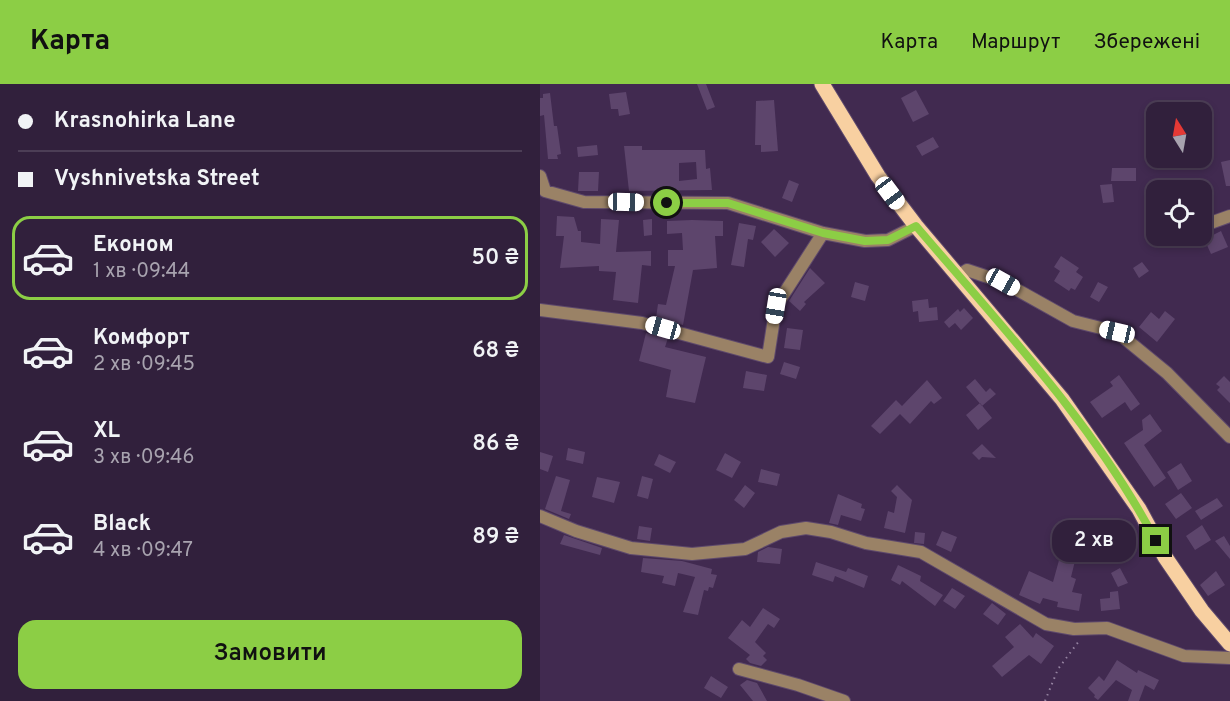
<!DOCTYPE html>
<html lang="uk">
<meta charset="utf-8">
<style>
:root{--surface:#31203c;--page:#3d2d47;--text:#f1f3f6;--muted:#a8a3af;--line:#4c3e56;--accent:#8cce45}
body{margin:0;font-family:Overpass,sans-serif;background:var(--page);color:var(--text);height:100vh;display:flex;flex-direction:column;font-size:22px;white-space:nowrap}
*{box-sizing:border-box;margin:0}
p{font-size:20px;color:var(--muted)}
.icon{flex:none;width:33px;height:33px;fill:none;stroke:currentColor;stroke-width:2;stroke-linecap:round;stroke-linejoin:round}
.map{position:relative;flex:1;overflow:hidden}
.sheet{display:flex;flex-direction:column;background:var(--surface);width:540px}
.sheet>*{flex:none}
.hud{display:grid;align-content:center;height:132px;padding:0 18px;background:var(--surface)}
.needle{width:39px;rotate:349deg}
.tools{position:absolute;left:606px;top:18px;display:grid;gap:12px}
.tools a{display:grid;place-items:center;width:66px;height:66px;border-radius:12px;background:var(--surface);box-shadow:0 3px 9px #0003,0 0 0 2px var(--line);font-size:30px}
.end{position:absolute;width:27px;height:27px;margin:-14px;border:8px solid #8cce45;background:#111;box-shadow:0 0 0 3px #111}
.from{border-radius:50%}
.bubble{position:absolute;height:42px;border-radius:18px;background:var(--surface);box-shadow:0 3px 9px #0003,0 0 0 2px var(--line);font-size:20px;font-weight:600;line-height:42px;text-align:center}
.car{position:absolute;width:18px;height:36px;margin:-18px -9px;border-radius:8px;box-shadow:0 0 4px 2px #0007;background:linear-gradient(#fff 24%,#345 0 40%,#fff 0 76%,#345 0 86%,#fff 0)}
.hud b{display:flex;align-items:center;gap:21px;height:57px;font-size:22px}
.hud b+b{border-top:2px solid var(--line)}
.hud i{width:15px;height:15px;background:var(--text)}
ul{padding:0;list-style:none}
li{display:flex;align-items:center;gap:18px;height:84px;margin:0 12px 9px;padding:0 6px;border:3px solid transparent;border-radius:18px}
li div{flex:1}
li b{display:block;font-size:22px}
li em{font-style:normal;font-weight:600}
li.on{border-color:var(--accent)}
li>.icon{width:54px;height:54px;stroke-width:1.5}
.cta{display:flex;gap:12px;margin-top:auto;padding:12px 18px}
.cta a{flex:1;height:69px;border-radius:18px;background:var(--accent);color:#111;font-size:24px;font-weight:600;line-height:69px;text-align:center}
header{display:flex;align-items:center;gap:36px;box-sizing:border-box;height:84px;padding:0 30px;background:var(--accent);color:#111}
header strong{font-size:28px}
nav{display:flex;gap:33px;margin-inline-start:auto;font-size:21px}
main{display:flex;flex:1;min-height:0}
.map>svg:first-child{display:block}
.building{fill:#5d456c;fill-rule:evenodd}
.lines{fill:none;stroke-linecap:round;stroke-linejoin:round}
.minor-casing{stroke:#5e496c;stroke-width:14}
.major-casing{stroke:#5e496c;stroke-width:17}
.path{stroke:#9583a1;stroke-width:2;stroke-dasharray:1.5 4.5;stroke-linecap:butt}
.minor{stroke:#9a8266;stroke-width:12}
.major{stroke:#f8d0a1;stroke-width:15}
.route{stroke:#8cce45;stroke-width:8}
</style>
<header>
<strong>Карта</strong>
<nav><a>Карта</a><a>Маршрут</a><a>Збережені</a></nav>
</header>
<main>
<section class="sheet">
<div class="hud">
<b><i class="from"></i>Krasnohirka Lane</b>
<b><i></i>Vyshnivetska Street</b>
</div>
<ul>
<li class="on"><svg class="icon" aria-label="car" viewBox="0 0 24 24"><path d="M5 17H2v-5l4-1 3-4h7l3 4 3 1v5h-3M9 17h6M6 11h13"/><circle cx="7" cy="17" r="2"/><circle cx="17" cy="17" r="2"/></svg><div><b>Економ</b><p>1 хв · 09:44</p></div><em>50 ₴</em></li>
<li><svg class="icon" aria-label="car" viewBox="0 0 24 24"><path d="M5 17H2v-5l4-1 3-4h7l3 4 3 1v5h-3M9 17h6M6 11h13"/><circle cx="7" cy="17" r="2"/><circle cx="17" cy="17" r="2"/></svg><div><b>Комфорт</b><p>2 хв · 09:45</p></div><em>68 ₴</em></li>
<li><svg class="icon" aria-label="car" viewBox="0 0 24 24"><path d="M5 17H2v-5l4-1 3-4h7l3 4 3 1v5h-3M9 17h6M6 11h13"/><circle cx="7" cy="17" r="2"/><circle cx="17" cy="17" r="2"/></svg><div><b>XL</b><p>3 хв · 09:46</p></div><em>86 ₴</em></li>
<li><svg class="icon" aria-label="car" viewBox="0 0 24 24"><path d="M5 17H2v-5l4-1 3-4h7l3 4 3 1v5h-3M9 17h6M6 11h13"/><circle cx="7" cy="17" r="2"/><circle cx="17" cy="17" r="2"/></svg><div><b>Black</b><p>4 хв · 09:47</p></div><em>89 ₴</em></li>
</ul>
<div class="cta"><a>Замовити</a></div>
</section>
<div class="map">
<svg width="690" height="617" viewBox="0 0 690 617">
<rect width="100%" height="100%" fill="#412a50"/>
<path class="building" d="M157 0H166L175 23 167 26Z
M376 6 389 30 373 38 361 14Z
M86 8 90 30 79 32 78 25H71L69 10Z
M10 9 14 42H17L21 70 17 71 18 75H8L4 31 0 32V14H3V10Z
M234 16 238 67 221 68V61H215L216 17Z
M393 53 399 63 382 72 376 62Z
M57 61 58 71 38 73 37 63Z
M84 62H102V66H165L166 85 170 84 172 106 89 107ZM156 78 157 95 139 97V79Z
M690 76V102H686L681 78Z
M572 84H596V97H571Z
M39 88H59L58 107H38Z
M249 96 259 100 252 118 242 114Z
M572 100 574 118 563 119 560 101Z
M17 132 34 133 38 147H41V158L60 160 61 135 79 136 76 168 111 167V182L102 181 98 219 73 216 76 188 59 187V182L20 184 24 152H16Z
M112 135V151L104 152 103 136Z
M152 136 183 137V152H175L177 184 153 186 143 241 116 234 118 220 126 221 135 182H128V166H143L142 149 127 150V137Z
M199 139 216 142 213 156 208 155 204 183 191 181Z
M234 145 249 159 235 173 221 158Z
M681 147 688 163 671 170 666 159 669 157 667 154Z
M521 172 539 184 536 188 543 193 535 206 531 204 529 207 514 197 520 187 514 183Z
M602 178 609 187 599 194 593 184Z
M270 184 285 199 264 218 266 220 260 227 249 217Z
M315 198 329 202 325 217 311 213Z
M558 198 568 203 559 218 550 213Z
M388 215 389 224 397 223 398 236 379 238 378 227 373 228 372 217Z
M424 224 433 234 421 246 415 239 409 244 404 238 418 225 420 228Z
M625 227 635 235 617 258 599 243 611 228 619 235Z
M247 244 263 246 260 266 244 264Z
M106 249 128 254 125 263 166 273 155 319 126 313 131 286 99 277Z
M244 278 260 283 256 295 240 290Z
M206 287 227 291 224 307 203 304Z
M579 291 600 320 591 327 585 318 562 334 550 318 573 302 570 298Z
M684 292 690 298V319L677 306 680 303 676 300Z
M435 295 446 308 450 304 456 310 442 322 426 303Z
M387 296 402 314 394 320 391 317 370 340 360 330 340 350 331 342 356 316 362 322Z
M440 319 452 334 438 346 426 331Z
M610 330 622 347 604 361 626 394 614 403 584 359 603 346 602 336Z
M442 360 456 374 442 373 439 376 432 369Z
M28 364 45 368 43 380 26 376Z
M0 368 13 372 8 388 0 385Z
M185 369 201 378 192 394 176 386Z
M119 370 136 378 130 389 114 381Z
M641 379 652 397 638 406 627 388Z
M221 385 240 390 237 402 218 398Z
M16 392 30 396 21 427 31 430 29 435 5 425Z
M102 392 113 395 108 415 97 412Z
M57 393 80 398 74 419 52 413Z
M205 401 215 409 204 424 194 416Z
M357 401 372 416 365 449 344 444 348 427 354 429 357 413 351 407Z
M641 409 652 424 636 435 625 420Z
M298 410 322 420 321 424 325 425 321 437 301 431 298 441 289 439Z
M677 414 683 422 661 436 655 427Z
M662 441 671 456 655 466 646 452Z
M99 442 112 444 110 457 97 455Z
M402 447 417 453 411 468 396 461Z
M375 448 385 449 384 460 374 459Z
M24 451 62 464 60 471 20 460Z
M684 452 690 462V475L675 457Z
M228 463 242 465 240 480 217 478 218 468Z
M521 469 536 473 531 493 536 495 532 508 542 510 539 527 517 523 518 518 503 514 500 520 479 511 489 487 513 498Z
M103 474 142 477 172 485 171 490 177 491 173 504 169 503 168 507 164 506 158 531 143 528 155 493 138 489 135 502 122 499 124 492 101 488Z
M276 478 306 488 308 484 328 492 324 504 295 492 293 498 272 491Z
M358 481 381 492 380 497 403 511 395 522 362 497 360 501 351 496Z
M580 484 588 499 578 503 571 489Z
M676 487 685 501 668 512 660 501Z
M412 504 425 512 415 525 403 517Z
M578 507 580 525 561 527 560 515 570 514V508Z
M452 519 466 530 458 541 443 530Z
M223 524 240 535 234 544 228 540 215 558 226 569 223 572 227 576 221 582 210 579 206 575 210 571 188 554 202 536 210 543Z
M480 540 493 554 496 549 514 562 501 580 489 571 462 593 452 582 474 563 465 553Z
M577 576 597 589 598 586 619 596 614 606 605 601 599 617H588L592 606 576 596 558 616 554 613 555 611 548 604 559 592 564 597Z
M171 592 188 603 181 614 164 604Z
M207 596 217 599 227 617H213L200 601Z"/>
<g class="lines">
<g class="minor-casing">
<path id="minor" d="M0 92 5 107 44 118 188 119 283 149 325 157 348 156 376 142
M662 142 690 132
M418 192 427 186 463 198 533 237 577 248 627 289 690 353
M0 226 102 239 228 273 236 222 283 149
M0 432 36 447 91 464 152 470 205 465 241 448 266 444 291 448 326 459 381 468 506 540 534 545 567 544 644 572 690 574
M199 585 258 601 304 617"/>
</g>
<g class="major-casing">
<path id="major" d="M282 0 338 92 376 142 522 315 599 425 625 473 662 527 690 560"/>
</g>
<path class="path" d="M505 617 518 585 539 557"/>
<use href="#minor" class="minor"/>
<use href="#major" class="major"/>
</g>
<g class="lines">
<path class="route" d="M127 119H188L283 149 325 157 348 156 376 142C461 242 555 341 616 457"/>
</g>
</svg>
<div class="tools">
<a><svg class="needle" viewBox="-14 -14 28 28"><path d="M0-13l5 13h-10z" fill="#e53935"/><path d="M0 13l5-13h-10z" fill="#a8a3af"/></svg></a>
<a><svg class="icon" aria-label="locate" viewBox="0 0 24 24"><circle cx="12" cy="12" r="6"/><path d="M12 2v4M12 18v4M2 12h4M18 12h4"/></svg></a>
</div>
<i class="end from" style="left:127px;top:119px"></i>
<i class="end" style="left:616px;top:457px"></i>
<div class="bubble" style="left:512px;top:436px;width:84px">2 хв</div>
<i class="car" style="left:350px;top:109px;rotate:143deg"></i>
<i class="car" style="left:86px;top:118px;rotate:91deg"></i>
<i class="car" style="left:463px;top:198px;rotate:119deg"></i>
<i class="car" style="left:236px;top:222px;rotate:189deg"></i>
<i class="car" style="left:123px;top:244px;rotate:286deg"></i>
<i class="car" style="left:577px;top:248px;rotate:283deg"></i>
</div>
</main>
